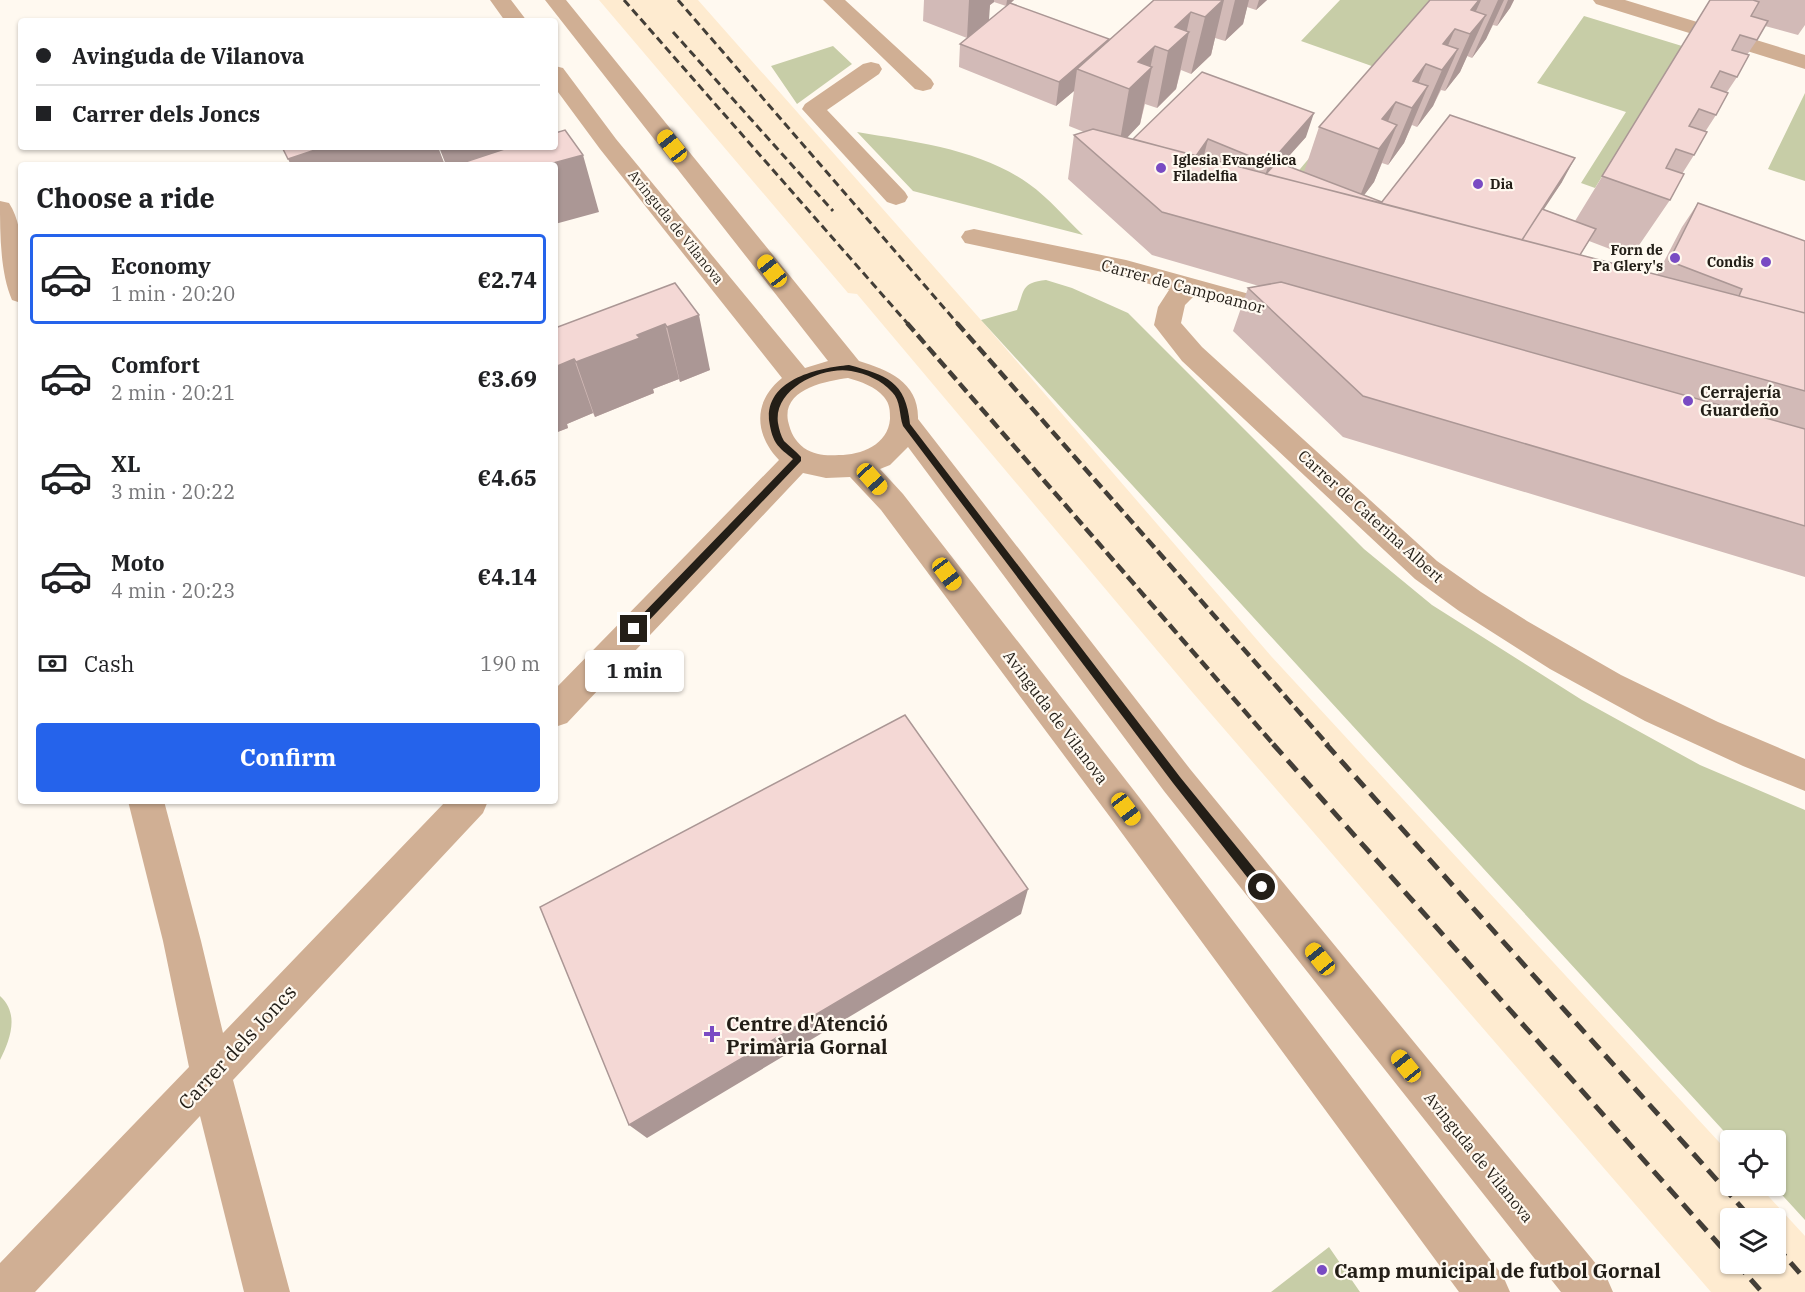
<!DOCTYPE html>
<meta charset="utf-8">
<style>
:root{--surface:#fff;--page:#f6f6f6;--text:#202124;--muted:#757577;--line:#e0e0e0;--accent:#2563eb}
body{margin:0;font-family:"IBM Plex Serif",serif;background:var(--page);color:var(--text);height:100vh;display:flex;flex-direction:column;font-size:22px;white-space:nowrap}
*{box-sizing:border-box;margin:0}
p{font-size:20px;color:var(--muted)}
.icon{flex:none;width:33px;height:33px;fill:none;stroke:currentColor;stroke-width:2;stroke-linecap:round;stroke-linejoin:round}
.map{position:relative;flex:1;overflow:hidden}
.panel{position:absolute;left:18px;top:162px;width:540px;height:642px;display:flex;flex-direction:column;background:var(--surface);border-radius:6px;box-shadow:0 2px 4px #0004}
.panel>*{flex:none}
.hud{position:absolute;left:18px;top:18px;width:540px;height:132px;border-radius:6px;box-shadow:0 2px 4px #0004;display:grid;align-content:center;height:132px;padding:0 18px;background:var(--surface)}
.buttons{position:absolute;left:1720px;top:1130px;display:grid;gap:12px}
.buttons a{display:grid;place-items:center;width:66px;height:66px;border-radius:6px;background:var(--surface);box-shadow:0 2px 4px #0004;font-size:30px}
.end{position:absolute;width:27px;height:27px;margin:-14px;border:8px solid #231e17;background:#fff;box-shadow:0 0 0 3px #fff}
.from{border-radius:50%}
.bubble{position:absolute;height:42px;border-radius:6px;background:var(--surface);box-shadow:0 2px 4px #0004;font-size:20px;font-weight:700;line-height:42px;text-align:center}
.car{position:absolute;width:18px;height:36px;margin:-18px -9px;border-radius:8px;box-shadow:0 0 4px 2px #0007;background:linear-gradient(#f5c518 24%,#345 0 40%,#f5c518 0 76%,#345 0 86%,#f5c518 0)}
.hud b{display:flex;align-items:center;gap:21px;height:57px;font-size:22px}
.hud b+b{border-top:2px solid var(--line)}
.hud i{width:15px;height:15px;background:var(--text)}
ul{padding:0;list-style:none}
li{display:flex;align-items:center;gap:18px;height:90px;margin:0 12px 9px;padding:0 6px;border:3px solid transparent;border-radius:6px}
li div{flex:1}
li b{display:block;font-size:22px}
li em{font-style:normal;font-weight:700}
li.on{border-color:var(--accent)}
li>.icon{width:54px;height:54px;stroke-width:1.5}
h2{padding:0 18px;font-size:27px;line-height:72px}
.pay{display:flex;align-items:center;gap:15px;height:66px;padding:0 18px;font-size:22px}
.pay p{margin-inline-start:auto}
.action{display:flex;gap:12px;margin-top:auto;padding:12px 18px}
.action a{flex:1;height:69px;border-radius:6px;background:var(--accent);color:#fff;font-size:24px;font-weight:700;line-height:69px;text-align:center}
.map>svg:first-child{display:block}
.built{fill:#feebd0;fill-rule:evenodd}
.green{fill:#c7cda7}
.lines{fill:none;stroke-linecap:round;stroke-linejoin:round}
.pedestrian{fill:#d0af94;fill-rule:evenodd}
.minor{fill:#d0af94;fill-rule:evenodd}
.rail-far2{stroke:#433e37;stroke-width:3;stroke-dasharray:8 4.5;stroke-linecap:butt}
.rail-far1{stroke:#433e37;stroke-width:4.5;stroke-dasharray:11 5;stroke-linecap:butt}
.rail{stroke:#433e37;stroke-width:5;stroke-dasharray:14 8;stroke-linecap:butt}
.wall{fill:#d2bab7;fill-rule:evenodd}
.shaded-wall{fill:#ab9795}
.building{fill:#f4d8d5;stroke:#ab9795;stroke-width:1.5}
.route{fill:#231e17}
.poi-dot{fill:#794bc3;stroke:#fff9f0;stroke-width:2}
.labels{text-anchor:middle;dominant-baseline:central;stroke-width:4.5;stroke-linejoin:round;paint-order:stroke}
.far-poi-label{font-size:14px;font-weight:bold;fill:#231e17;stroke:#fff9f0;text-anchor:start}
.far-street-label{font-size:14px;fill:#231e17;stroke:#fff9f0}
.street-label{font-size:16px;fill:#231e17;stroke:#fff9f0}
.poi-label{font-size:16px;font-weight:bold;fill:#231e17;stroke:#fff9f0;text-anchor:start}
.near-poi-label{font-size:20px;font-weight:bold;fill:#231e17;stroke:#fff9f0;text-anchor:start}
.near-street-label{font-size:20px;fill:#231e17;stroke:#fff9f0}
</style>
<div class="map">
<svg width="1805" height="1292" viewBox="0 0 1805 1292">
<rect width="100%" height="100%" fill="#fff9f0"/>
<path class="built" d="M599 0H698L981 320 1271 656 1731 1155V1185H1758L1805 1236V1292H1711L1193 693 857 294 848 293ZM1731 1218H1776V1263H1731Z"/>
<path class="green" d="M1340 0H1455L1299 184 1290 181 1383 70 1301 41Z
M1584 16 1682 46 1595 188 1581 183 1626 112 1537 83Z
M833 46 852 64 797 104 771 66Z
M1805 93V181L1768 169Z
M857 132C916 142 980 149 1029 184 1049 198 1066 219 1083 235L913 191Z
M1046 280 1072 288 1128 313 1364 549 1432 605 1582 700 1700 765 1805 810V1220L1773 1185H1776V1140H1732L981 320 1017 310C1025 289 1021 283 1046 280Z
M0 996C20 1014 10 1040 0 1060Z
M1329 1247 1360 1292H1271Z"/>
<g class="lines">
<path class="pedestrian" d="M871 62 879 64 882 69 879 74 827 110 905 192 908 197 905 202 896 205 887 202 802 109 805 104 863 64Z"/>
<path class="minor" d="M490 0H511L527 21H505Z
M545 0H566L859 361C888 370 919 382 918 419L1190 769 1606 1276 1613 1292H1561L1164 791 908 447 890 465 880 469 903 494 1139 797 1503 1276 1510 1292H1459L1113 821 881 510 850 477 826 478 803 473 567 723 555 727V689L779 460C754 434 753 401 782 378L600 149 555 88V66L563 68 616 139 805 368 828 361ZM848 378C861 382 875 386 884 397 890 404 890 411 890 419 888 445 861 455 839 455 826 456 815 455 804 448 794 440 791 433 788 421 782 389 826 381 848 378Z
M823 0H845L931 79 934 84 931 89 923 91 915 89Z
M1593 0H1625L1805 55V69L1596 4Z
M0 201 9 203C27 231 21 272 21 303L12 300C0 272 0 233 0 201Z
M974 229 1126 260 1296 307 1300 313 1296 319 1287 322 1194 296 1185 305 1181 323 1202 347 1437 561 1481 592 1527 621 1621 675 1718 722 1805 759V791L1743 766 1645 721 1550 669 1459 611 1415 579 1182 361 1154 325 1158 307 1169 290 1126 277 965 243 961 237 965 231Z
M128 801H164L201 941 223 1033 446 801H488L483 813 233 1080 290 1292H244L200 1116 35 1292H0V1263L189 1067 163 941Z"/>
<path class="rail-far2" d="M624 0 908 324
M678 0 958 324
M673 32 833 211"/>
<path class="rail-far1" d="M907 323 1274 745
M957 323 1328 745"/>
<path class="rail" d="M1273 744 1731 1258
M1326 744 1751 1218
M1776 1246 1805 1279
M1736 1263 1762 1292"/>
</g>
<path class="wall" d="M924 0H1014L1011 3 1108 41 1154 0H1267L1256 10 1247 7 1243 24 1225 41 1215 38 1211 55 1191 74 1181 70 1176 89 1157 108 1145 104 1140 124 1127 138 1133 139 1306 137 1282 164 1304 172 1319 127 1430 0H1514L1510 8 1497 26 1493 25 1486 39 1472 58 1467 56 1460 72 1445 91 1441 90 1433 106 1417 127 1412 125 1404 143 1388 165 1382 163 1374 182 1364 195 1382 202 1562 182 1543 209 1575 221 1710 0H1805V25L1798 35 1765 26 1757 40 1747 55 1737 77 1727 92 1716 115 1705 132 1694 155 1682 174 1670 200 1631 257 1589 241 1580 255 1657 275 1682 227 1698 203 1805 241V577L1343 437 1233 331 1248 288 1259 286 1152 255 1068 179 1074 135 1084 132 1069 126 1074 91 1056 106 959 67 960 44 967 38 923 21ZM994 2 1006 6 987 22 990 5Z
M675 283 710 370 680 382 679 379 653 389 654 393 595 417 593 413 567 424 568 428 555 433V328Z"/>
<path class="shaded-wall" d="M969 0H994V2L990 5 989 20 967 38Z
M1007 0H1014L1006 7Z
M1223 0H1224L1211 55 1191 74 1205 17Z
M1235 0H1249L1243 24 1225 41Z
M1259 0H1267L1256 10Z
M1479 0H1481L1466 33 1471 10Z
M1498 0H1504L1486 39 1472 58Z
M1508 0H1514L1510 8 1497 26Z
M1191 12 1186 34 1189 32 1176 89 1157 108 1168 51 1175 27Z
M1486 15 1460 72 1445 91 1470 34Z
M1455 29 1438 69 1443 44Z
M1109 39 1105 63 1077 69 1074 91 1056 106 1059 82Z
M1155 46 1150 69 1152 67 1140 124 1119 146 1129 89 1138 62Z
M1458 49 1433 106 1417 127 1442 70Z
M1426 64 1409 107 1413 81Z
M1428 86 1404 143 1388 165 1412 108Z
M1396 102 1377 148 1382 119Z
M1314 113 1306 137 1261 187 1269 164Z
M1397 125 1374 182 1356 206 1379 149Z
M1208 139 1202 163 1188 167Z
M317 147H347L356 165H291L288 159Z
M347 147H438L445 165H356Z
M439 147H525L474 165H446Z
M583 155 599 212 555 224V165H546Z
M1575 158 1562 182 1507 265 1513 253Z
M699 315 710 370 680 382 667 327Z
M665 324 679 379 653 389 654 393 595 417 576 362 637 335Z
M574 359 593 413 567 424 568 428 555 433V367Z
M1028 889 1021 914 647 1138 629 1125Z"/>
<path class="building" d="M1154 0H1223L1205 17 1191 12 1175 27 1189 32 1168 51 1155 46 1138 62 1152 67 1129 89 1077 69Z
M1430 0H1479L1471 10 1486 15 1470 34 1455 29 1443 44 1458 49 1442 70 1426 64 1413 81 1428 86 1412 108 1396 102 1382 119 1397 125 1379 149 1319 127Z
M1710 0H1753L1759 2 1751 16 1768 21 1757 40 1740 35 1732 50 1749 55 1737 77 1720 71 1711 87 1728 93 1716 115 1699 109 1689 126 1707 132 1694 155 1676 149 1666 168 1684 174 1670 200 1602 176Z
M1010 3 1109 39 1059 82 960 44Z
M1202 72 1314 113 1269 164 1208 139 1196 156 1133 139Z
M1450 115 1575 158 1522 240 1381 203Z
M1093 129 1805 313V391L1162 212 1074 135Z
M565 130 583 155 546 165H456L511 147H555V133Z
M282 147H317L318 149 288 159Z
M1277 162 1382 202 1381 203 1266 174Z
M1698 203 1805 241V313L1739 296 1742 289 1669 261Z
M1542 209 1596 229 1580 255 1522 240Z
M1281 282 1805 429V526L1363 396 1248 288Z
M675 283 699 315 667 327 665 324 637 335 640 338 576 362 574 359 555 367V328Z
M905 715 1028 889 629 1125 540 907Z"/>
<path class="route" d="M849 365C886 375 906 381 910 424L1180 777 1266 883V891H1258L1173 783 903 426C899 415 901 401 892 392 881 380 867 374 851 371 822 366 773 389 778 423 779 429 781 436 784 441 789 446 796 451 801 457V461L638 632H631V626L793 459C787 454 780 449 776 443 772 437 770 427 769 420 766 379 818 368 849 365Z"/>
<g class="poi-dot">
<circle cx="1161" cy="168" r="6"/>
<circle cx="1478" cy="184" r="6"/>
<circle cx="1675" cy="258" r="6"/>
<circle cx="1766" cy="262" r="6"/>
<circle cx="1688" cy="401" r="6"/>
<path d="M709 1025h6v6h6v6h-6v6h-6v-6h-6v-6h6z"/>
<circle cx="1322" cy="1270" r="6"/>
</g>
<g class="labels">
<g class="far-poi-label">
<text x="1173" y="160">Iglesia Evangélica<tspan x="1173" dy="16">Filadelfia</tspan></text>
<text x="1490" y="184">Dia</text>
<text x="1663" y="250" text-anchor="end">Forn de<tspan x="1663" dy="16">Pa Glery's</tspan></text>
<text x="1754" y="262" text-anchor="end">Condis</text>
</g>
<g class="far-street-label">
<text transform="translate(676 227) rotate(51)">Avinguda de Vilanova</text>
</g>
<g class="street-label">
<text transform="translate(1183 286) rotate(15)">Carrer de Campoamor</text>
<text transform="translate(1371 516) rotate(42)">Carrer de Caterina Albert</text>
<text transform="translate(1056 717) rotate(53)">Avinguda de Vilanova</text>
<text transform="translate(1479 1157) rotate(51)">Avinguda de Vilanova</text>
</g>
<g class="poi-label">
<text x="1700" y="392">Cerrajería<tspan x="1700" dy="18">Guardeño</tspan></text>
</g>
<g class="near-poi-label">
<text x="726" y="1023">Centre d'Atenció<tspan x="726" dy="23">Primària Gornal</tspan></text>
<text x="1334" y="1270">Camp municipal de futbol Gornal</text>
</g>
<g class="near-street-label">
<text transform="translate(237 1047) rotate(-47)">Carrer dels Joncs</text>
</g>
</g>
</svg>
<div class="buttons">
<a><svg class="icon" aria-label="locate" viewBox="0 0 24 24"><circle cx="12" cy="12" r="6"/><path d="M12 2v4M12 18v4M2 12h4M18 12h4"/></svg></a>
<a><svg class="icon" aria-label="layers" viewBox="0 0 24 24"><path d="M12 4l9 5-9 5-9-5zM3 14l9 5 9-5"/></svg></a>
</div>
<i class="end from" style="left:1262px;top:887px"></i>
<i class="end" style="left:634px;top:629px"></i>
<div class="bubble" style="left:585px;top:650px;width:99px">1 min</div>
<i class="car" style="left:672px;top:146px;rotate:322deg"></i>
<i class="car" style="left:772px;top:271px;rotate:322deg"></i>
<i class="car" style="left:872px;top:479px;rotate:138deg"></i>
<i class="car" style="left:947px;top:574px;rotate:143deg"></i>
<i class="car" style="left:1126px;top:809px;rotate:143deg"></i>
<i class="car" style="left:1320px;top:959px;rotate:321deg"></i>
<i class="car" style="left:1406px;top:1066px;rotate:321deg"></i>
<div class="hud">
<b><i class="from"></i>Avinguda de Vilanova</b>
<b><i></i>Carrer dels Joncs</b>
</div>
<section class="panel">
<h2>Choose a ride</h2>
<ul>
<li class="on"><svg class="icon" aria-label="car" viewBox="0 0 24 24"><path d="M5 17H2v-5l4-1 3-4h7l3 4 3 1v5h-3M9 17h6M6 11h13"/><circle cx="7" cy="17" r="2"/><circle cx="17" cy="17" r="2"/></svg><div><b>Economy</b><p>1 min · 20:20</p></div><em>€2.74</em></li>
<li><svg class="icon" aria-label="car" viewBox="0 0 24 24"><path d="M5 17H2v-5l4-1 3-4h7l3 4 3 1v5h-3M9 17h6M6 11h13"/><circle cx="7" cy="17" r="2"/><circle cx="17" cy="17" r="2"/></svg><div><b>Comfort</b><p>2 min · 20:21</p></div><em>€3.69</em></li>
<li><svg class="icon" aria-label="car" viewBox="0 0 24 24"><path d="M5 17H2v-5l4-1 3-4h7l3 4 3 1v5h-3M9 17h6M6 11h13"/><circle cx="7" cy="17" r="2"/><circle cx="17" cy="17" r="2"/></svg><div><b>XL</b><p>3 min · 20:22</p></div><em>€4.65</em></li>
<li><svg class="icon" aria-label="car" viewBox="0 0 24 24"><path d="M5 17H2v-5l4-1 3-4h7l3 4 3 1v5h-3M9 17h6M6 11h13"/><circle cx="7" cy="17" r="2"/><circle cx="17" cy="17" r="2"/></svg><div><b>Moto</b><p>4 min · 20:23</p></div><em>€4.14</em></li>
</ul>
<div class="pay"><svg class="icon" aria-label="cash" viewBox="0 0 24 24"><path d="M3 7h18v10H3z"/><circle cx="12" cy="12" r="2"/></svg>Cash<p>190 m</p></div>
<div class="action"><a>Confirm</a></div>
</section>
</div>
